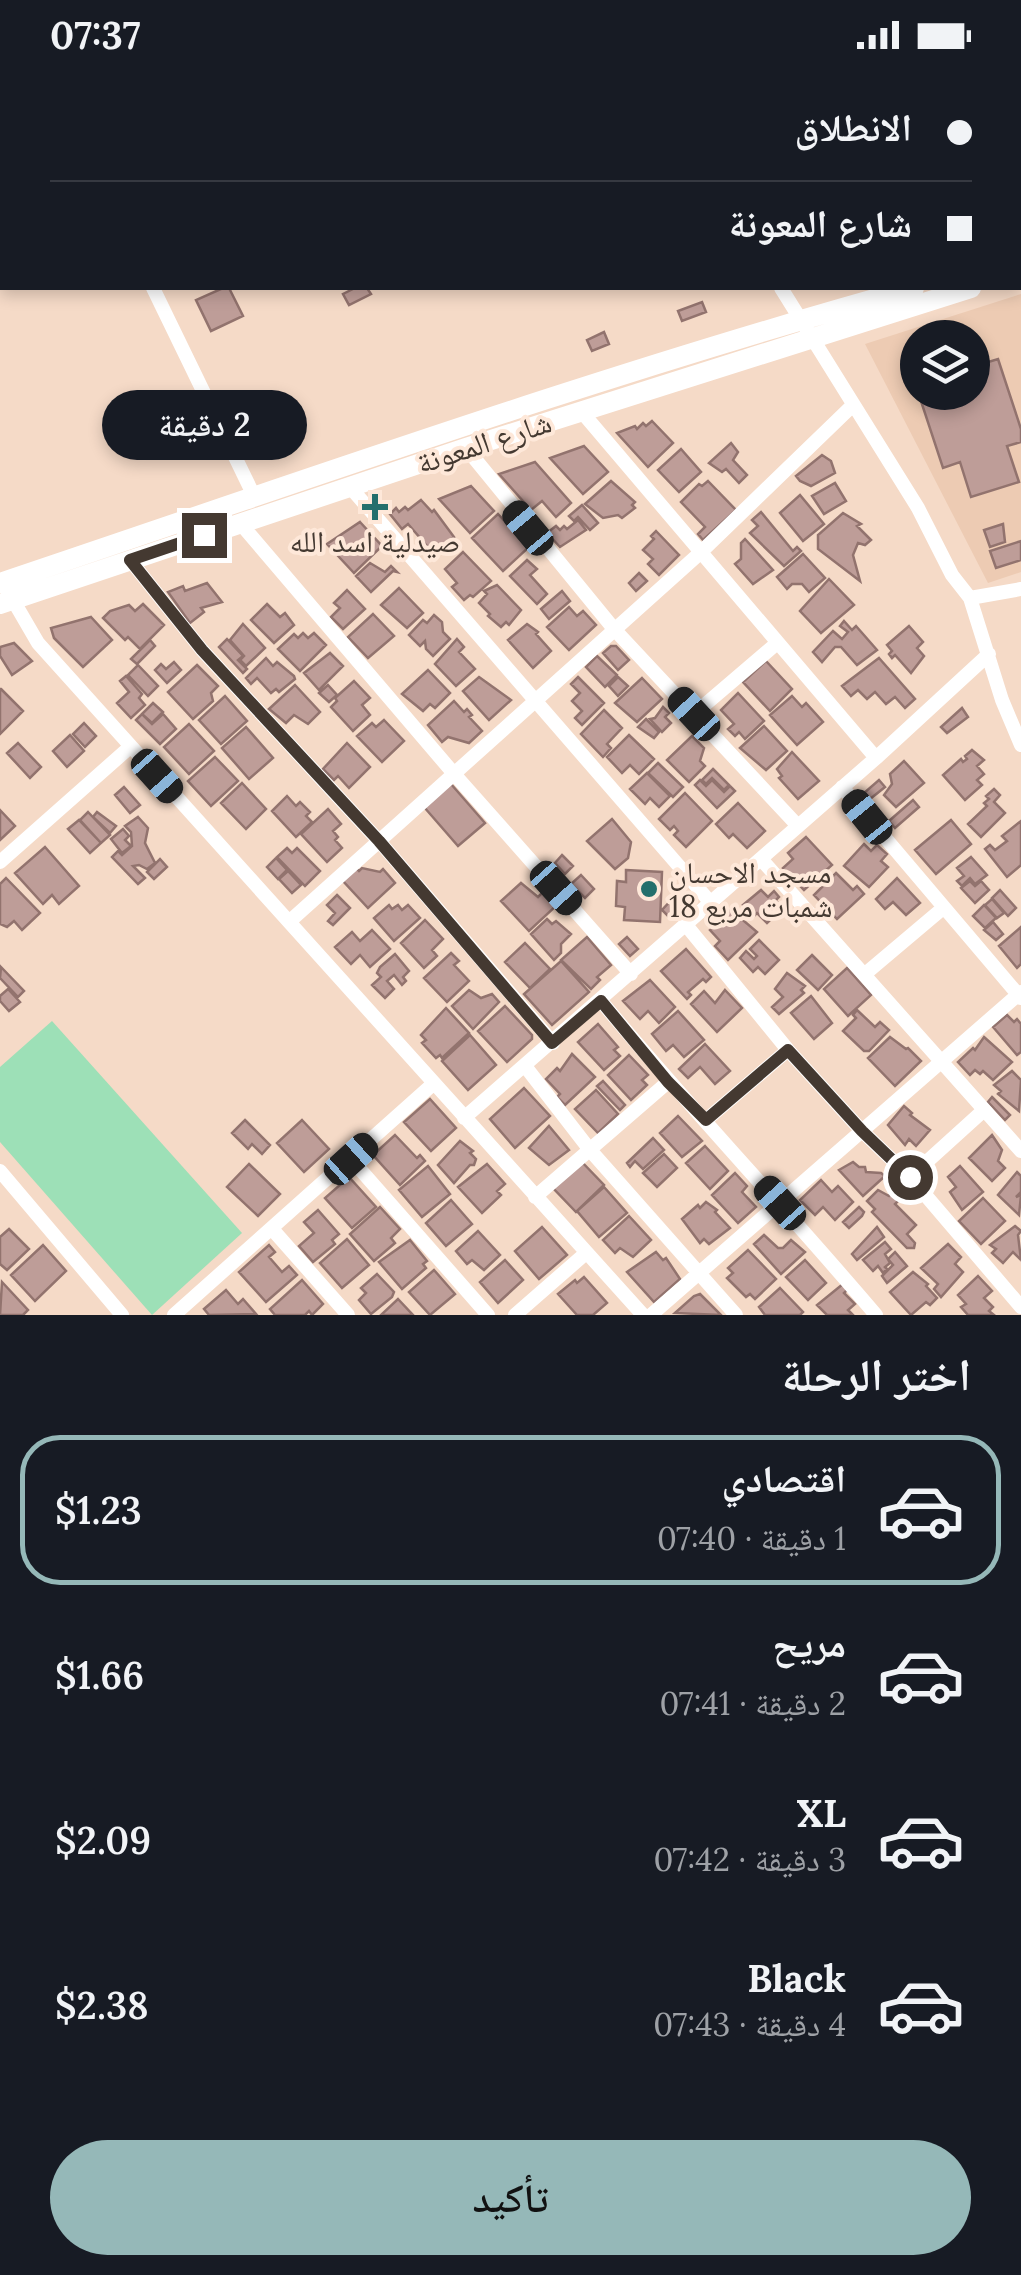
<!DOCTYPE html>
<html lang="ar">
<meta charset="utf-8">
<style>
:root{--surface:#171b24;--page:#20242c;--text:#f1f3f6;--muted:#9ea1a6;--line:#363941;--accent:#95b8b8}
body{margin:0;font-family:Lora,"Noto Naskh Arabic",serif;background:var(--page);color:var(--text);direction:rtl;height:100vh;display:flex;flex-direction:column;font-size:38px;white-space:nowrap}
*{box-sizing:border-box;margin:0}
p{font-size:32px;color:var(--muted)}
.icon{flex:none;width:55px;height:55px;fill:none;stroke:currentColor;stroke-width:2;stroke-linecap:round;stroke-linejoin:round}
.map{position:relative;height:1245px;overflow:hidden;direction:ltr}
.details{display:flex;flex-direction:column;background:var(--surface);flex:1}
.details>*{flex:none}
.guide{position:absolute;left:0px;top:0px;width:1022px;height:220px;box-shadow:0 5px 15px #0003;direction:rtl;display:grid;align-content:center;height:220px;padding:0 50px;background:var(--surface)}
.fabs{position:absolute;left:900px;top:250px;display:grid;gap:20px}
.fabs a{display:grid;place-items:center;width:90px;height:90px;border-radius:50%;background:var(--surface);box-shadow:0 5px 15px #0003;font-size:50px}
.end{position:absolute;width:45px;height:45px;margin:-22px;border:12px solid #443931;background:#fff;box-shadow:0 0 0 5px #fff}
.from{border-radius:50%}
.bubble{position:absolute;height:70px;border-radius:35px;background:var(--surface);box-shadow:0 5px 15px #0003;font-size:32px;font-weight:600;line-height:70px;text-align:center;direction:rtl}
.car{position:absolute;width:30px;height:60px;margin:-30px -15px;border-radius:12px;box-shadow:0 0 8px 2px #0007;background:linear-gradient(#222 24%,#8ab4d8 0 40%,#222 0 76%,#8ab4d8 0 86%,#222 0)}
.guide b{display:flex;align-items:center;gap:35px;height:95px;font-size:38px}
.guide b+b{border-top:2px solid var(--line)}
.guide i{width:25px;height:25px;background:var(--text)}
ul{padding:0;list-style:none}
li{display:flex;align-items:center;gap:30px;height:150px;margin:0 20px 15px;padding:0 30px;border:5px solid transparent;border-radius:40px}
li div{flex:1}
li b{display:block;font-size:38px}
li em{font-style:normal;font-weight:600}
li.on{border-color:var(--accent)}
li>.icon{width:90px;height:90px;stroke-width:1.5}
h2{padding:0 50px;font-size:45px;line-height:120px}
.action{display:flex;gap:20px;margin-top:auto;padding:20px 50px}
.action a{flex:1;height:115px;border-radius:60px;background:var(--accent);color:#111;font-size:40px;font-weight:600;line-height:115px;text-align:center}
.status{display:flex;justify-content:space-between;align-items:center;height:70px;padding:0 50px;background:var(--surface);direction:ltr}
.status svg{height:28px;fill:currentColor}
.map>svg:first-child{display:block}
.built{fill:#edcbb3;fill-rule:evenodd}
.green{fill:#9de0b7}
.building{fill:#be9d98;stroke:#92736e;stroke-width:2.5}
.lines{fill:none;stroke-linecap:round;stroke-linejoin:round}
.minor{stroke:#fff;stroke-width:14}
.highway{stroke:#fff;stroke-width:20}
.route{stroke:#443931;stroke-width:12}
.poi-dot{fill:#246f6c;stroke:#fee8d9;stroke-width:4}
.labels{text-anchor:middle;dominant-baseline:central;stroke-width:8;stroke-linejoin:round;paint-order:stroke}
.street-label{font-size:30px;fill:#443931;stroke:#fee8d9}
.poi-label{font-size:30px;fill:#443931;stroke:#fee8d9}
</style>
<div class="status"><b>07:37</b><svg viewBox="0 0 49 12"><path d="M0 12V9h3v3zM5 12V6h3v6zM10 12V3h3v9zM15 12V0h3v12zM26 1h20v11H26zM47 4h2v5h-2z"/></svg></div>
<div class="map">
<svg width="1021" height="1245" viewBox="0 0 1021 1245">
<rect width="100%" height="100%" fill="#f5dac7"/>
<path class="built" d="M1021 224V502L988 513 865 274ZM918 268H972V322H918Z"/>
<path class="green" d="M52 951 242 1163 152 1245 0 1072V997Z"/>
<path class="building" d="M223 218H229L243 246 211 261 196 230Z
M355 218H367L371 224 349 235 343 224Z
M702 232 706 242 682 251 678 241Z
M940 255 944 266 966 259 969 268H937L933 257Z
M604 262 609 274 592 281 587 270Z
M998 289 1021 359V372L1007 376 1019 412 971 427 960 392 943 398 918 322H972V297Z
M652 351 673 373 648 397 617 363 635 356 637 359 643 353 646 356Z
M731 373 738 382 733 390 747 405 739 413 726 399 722 402 709 393Z
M584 376 608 402 583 424 550 388Z
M681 379 701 402 679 422 658 400Z
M822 385 831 391 835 403 811 416 800 411 796 406Z
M535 392 571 433 556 447 542 431 531 440 499 404Z
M611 411 635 432 632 435 635 438 622 448 618 445 603 448 585 434Z
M708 411 736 440 703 470 698 464 705 457 681 432 699 414 702 416Z
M835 413 846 431 824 444 812 426Z
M471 416 494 441 470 463 439 429Z
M800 425 824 454 803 471 780 443Z
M421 430 432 442 434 440 454 467 434 484 408 454 402 459 390 444 396 438 399 442 405 437 408 440Z
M582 435 598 453 590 460 578 447 574 451 569 446Z
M761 442 793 481 797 477 801 481 784 496 750 463 758 456 752 450Z
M843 443 861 454 857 456 871 470 865 475 858 473 853 485 860 511 818 479V465Z
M498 444 529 477 503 501 472 468Z
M578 450 586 460 560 477 547 463 556 456 560 460 564 456 567 459Z
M360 452 382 476 354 503 327 474Z
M1003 454 1005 472 990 477 984 460Z
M656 461 679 485 659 505 648 494 653 489 643 480 654 469 651 466Z
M745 469 773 500 753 514 735 494 741 489V473Z
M1021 471V490L996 498 990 481Z
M463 482 491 511 473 527 470 525 464 530 452 517 457 513 445 499Z
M803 484 825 508 809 522 802 514H792L787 519 777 507Z
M527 490 537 499 530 505 547 524 537 534 510 506Z
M370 493 385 502 391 496 397 502 393 501 371 522 356 506Z
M639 503 647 511 636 521 629 513Z
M829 509 854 535 821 563 800 541Z
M207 513 222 532 201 538 204 542 190 553 168 522 183 516 185 521Z
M497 515 521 540 509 555 506 552 501 557 488 546 490 544 479 533 487 524 484 521Z
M399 518 423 543 407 558 381 535Z
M347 520 365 539 343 559 331 547 340 538 334 533Z
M562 521 570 531 549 549 541 539Z
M143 534 164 555 140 579 128 567 125 570 103 548 110 541 129 535 135 541Z
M267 534 280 547 285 543 294 555 274 573 251 550Z
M569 537 577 546 583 541 596 555 569 580 547 557Z
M373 544 394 566 368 588 348 567Z
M434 545 442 552 443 562 450 569 433 586 426 579 425 571 420 576 409 565 423 550 427 553Z
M91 547 112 570 83 597 54 568 51 558Z
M844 551 852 560 856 556 877 580 857 595 841 577H835L822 592 813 582 833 561 842 569 848 562 840 556Z
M243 554 265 578 246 596 240 590 244 586 230 570Z
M527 554 538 562 536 564 551 581 533 598 508 570Z
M909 556 923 572 917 578 924 586 911 603 895 585 892 588 889 584 892 581 887 575Z
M303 563 308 568 314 563 326 575 300 601 278 579 294 564 298 568Z
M227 569 243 586 238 590 247 599 243 603 219 577Z
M457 569 464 577 459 582 475 599 456 616 435 594Z
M150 570 155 576 137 594 131 589Z
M14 573 32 591 12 605 0 586V577Z
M611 576H616L629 590 618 600 603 583Z
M330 583 343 596 319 620 304 603Z
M597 586 617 605 605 617 586 597Z
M266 588 273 596 277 592 294 606 295 609 279 622 276 619 271 623 257 608 251 614 246 608Z
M879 588 915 629 905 638 895 627 886 634 875 622 867 629 858 620 851 626 842 616Z
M766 591 792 619 770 641 743 612Z
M174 592 181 600 167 613 155 600 161 594 166 599Z
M138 595 158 616 148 626 128 605Z
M197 595 218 616 211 623 213 631 193 649 168 622Z
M428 600 450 623 435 638 430 634 423 641 402 624Z
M126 606 142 624 139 628 145 635 131 648 117 633 129 622 120 611Z
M479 607 511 630 489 650 463 621Z
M578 607 604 633 582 655 575 648 582 641 572 631 580 623 571 614Z
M618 607 628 616 618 626 609 616Z
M642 608 662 629 637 652 615 633Z
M354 611 370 628 362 635 370 645 353 661 331 637 337 631 335 628Z
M295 615 320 642 308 654 294 645 286 653 269 639Z
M328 615 337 625 329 632 319 623Z
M1 619 23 641 0 664V619Z
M738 623 764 651 745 669 739 662 735 666 728 659 734 654 721 640Z
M225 626 247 651 221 674 199 650Z
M792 626 802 637 806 633 823 652 797 675 770 645Z
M454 631 464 642 467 639 472 645 469 647 482 661 469 673 448 667 442 672 428 655Z
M153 633 163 642 152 653 142 644Z
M663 637 669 643 665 647 671 653 662 662 650 649 655 648Z
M962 638 968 647 947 663 941 657Z
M604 640 622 658 607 674 611 678 603 687 581 664Z
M142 644 152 654 163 644 176 659 160 674 136 650Z
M646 649 659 662 654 668 638 657Z
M384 650 404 671 382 692 357 666 372 653 376 657Z
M84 653 96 666 85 677 73 664Z
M189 654 214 681 189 704 164 677Z
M764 656 787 681 766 700 740 678Z
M246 657 273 688 249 709 222 678Z
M70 665 84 681 67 697 53 681Z
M629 665 654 689 639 704 630 695 622 703 607 687Z
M692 666 704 678 700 691 705 696 689 712 667 690Z
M18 673 41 697 30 708 7 683Z
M347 673 370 697 349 718 338 706 334 710 323 699Z
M972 680 984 690 977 696 984 704 977 710 982 715 965 730 943 705 961 689 963 692 967 689 965 686Z
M792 682 819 711 798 729 779 708 782 706 777 699Z
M215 687 238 711 211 736 188 711Z
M904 691 924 713 896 737 884 725 892 714 890 704Z
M658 693 683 717 673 727 648 703Z
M713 699 729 715 724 720 712 708 706 714 702 710Z
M647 703 670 726 659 737 650 728 645 734 630 719Z
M700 710 706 716 712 710 724 722 730 716 735 721 717 738 695 715Z
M879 710 885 717 870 729 864 723Z
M242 713 266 739 246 759 221 733Z
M451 714 485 753 458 776 424 737Z
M124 717 140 735 130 743 115 725Z
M994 719 1000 725 994 732 1005 743 981 767 968 754 987 736 984 733 989 729 986 726Z
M685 723 712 751 686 777 674 765 678 761 674 756 670 760 659 749Z
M287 726 296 736 300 732 310 742 306 746 312 752 296 767 272 741Z
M913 730 919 737 895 758 889 751Z
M738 733 765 761 747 778 733 764 729 768 716 754Z
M328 739 341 754 333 761 338 767 335 770 342 778 327 792 301 764Z
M0 740 15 756 0 770Z
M88 742 110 765 101 773 80 750Z
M97 742 116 756 110 763 93 747Z
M138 747 148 758 145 773 155 793 147 799 139 795 133 796 145 808 138 814 112 787 118 781 122 785 132 776 131 762 125 756Z
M612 749 631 772 628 788 615 799 587 771Z
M79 750 101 773 90 783 68 759Z
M951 750 971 774 936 804 915 780Z
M1021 751V795L1007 807 985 779 990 775 995 780 1007 771 1002 766Z
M123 759 129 766 125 770 131 776 122 783 111 769Z
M806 767 832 795 804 820 783 798 793 789 788 783Z
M864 774 871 781 877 775 887 784 881 791 888 797 869 817 844 796Z
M45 777 79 816 59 834 52 825 43 834 15 803Z
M287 778 292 783 297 778 320 801 305 816 277 787Z
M562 785 573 796 565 804 555 793Z
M971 787 987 805 975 814 970 808 962 816 957 811 964 806 957 798Z
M276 788 287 800 278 809 267 797Z
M160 789 167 797 154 809 147 802Z
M356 798 359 801 362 798 380 802 383 799 395 813 368 838 343 811Z
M626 800 662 802 660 852 624 850 625 837 616 836 617 811 626 812Z
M288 801 301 815 292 823 279 809Z
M836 803 853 820 857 816 864 824 837 849 814 825Z
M581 805 594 819 585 828 571 814Z
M6 808 40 843 22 860 14 851 7 857 0 854V814Z
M897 808 920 833 906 845 893 832 885 839 876 829Z
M970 811 975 816 981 811 989 820 975 833 961 818Z
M521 813 538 827 544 821 557 835 529 861 501 831Z
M761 820 768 827 774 821 779 827 771 835 776 831 783 838 767 853 757 843 753 847 743 835Z
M1000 820 1016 838 1008 846 992 828Z
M337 825 350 838 333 855 328 851 335 843 327 835Z
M675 826 683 835 670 848 662 840Z
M992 829 1004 843 997 848 985 835Z
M389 835 392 839 398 835 402 840 408 835 420 848 394 871 374 848Z
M984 835 996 848 985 858 973 846Z
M731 840 757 862 728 890 715 876 720 871 710 860Z
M547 849 552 854 556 851 571 864 561 874V883L554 890 531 864Z
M425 850 443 869 432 880 437 886 424 898 401 873Z
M993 852 1003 864 996 870 984 860Z
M1021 857V894L1017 898 999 876Z
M372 860 390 879 370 897 360 885 351 894 335 877 352 862 360 871Z
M587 867 611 895 597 907 600 910 591 919 561 890Z
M627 867 638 879 630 886 619 874Z
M759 870 779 890 765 904 758 897 753 902 740 888 746 881 754 889 757 886 750 879Z
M525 873 550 899 530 918 505 892Z
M686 879 711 907 706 912 703 909 688 922 691 925 687 929 661 901Z
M451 883 459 891 454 895 469 911 447 932 424 908Z
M395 884 409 901 403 907 406 911 402 915 394 905 387 911 394 919 385 928 372 915 381 907 377 903 380 897Z
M812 885 832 905 818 920 797 900Z
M561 891 589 922 552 955 524 924Z
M1 897 24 921 18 927 0 908Z
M847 898 871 925 848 946 824 919Z
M787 903 805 916 801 920 804 923 779 944 772 937 783 927 775 919Z
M650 910 675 937 659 953 648 941 640 949 623 931Z
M8 919 20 932 9 941 0 931V926Z
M469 920 481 928 492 924 499 932 473 959 452 936Z
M725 920 742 938 717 962 691 934 704 921 715 933Z
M811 926 832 953 814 969 791 943Z
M505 936 532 965V969L507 992 478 961Z
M446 938 469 963 442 988 440 985 436 988 422 973 426 970 421 965Z
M857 940 875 957 880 952 889 960 869 981H864L843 961 856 948 853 945Z
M678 941 704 970 684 987 673 975 666 981 652 964Z
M1007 945 1014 952 1017 949 1021 954V982L1017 985 993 957Z
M598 954 618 977 614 980 620 986 604 1000 578 972Z
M470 965 496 995 468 1020 442 991Z
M890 967 906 979 908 978 921 991 895 1016 868 988Z
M984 967 1012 992 993 1010 983 1001 980 1004 975 1000 970 1005 958 992 973 978 975 980Z
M705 974 730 1001 715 1014 700 997 688 1008 679 999Z
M572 984 595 1007 565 1035 557 1027 560 1024 546 1009 557 998 560 1001Z
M629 985 648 1005 642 1010 647 1015 631 1030 608 1005Z
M1012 1001 1021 1010 1019 1041 998 1024 1001 1021 994 1015Z
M603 1011 625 1035 620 1040 597 1016Z
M524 1018 550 1046 515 1078 490 1049Z
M596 1020 618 1044 598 1063 575 1039Z
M992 1027 1010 1045 1005 1050 988 1032Z
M430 1029 456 1058 431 1081 404 1052Z
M904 1036 912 1043 910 1045 930 1060 916 1076 909 1069 905 1075 888 1055Z
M678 1046 702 1071 682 1087 660 1063Z
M245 1050 270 1075 262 1084 252 1074 248 1079 232 1063Z
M302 1050 329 1079 304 1102 277 1073Z
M549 1056 569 1080 549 1095 529 1078Z
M395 1065 417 1088 420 1085 425 1091 400 1115 373 1085Z
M992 1065 1002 1080 998 1091 1005 1098 992 1111 969 1088Z
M653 1068 664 1080 643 1099 635 1091 630 1097 627 1093Z
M460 1071 473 1081 470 1083 476 1089 474 1095H470L454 1113 438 1095Z
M705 1076 728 1101 710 1119 686 1093Z
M664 1084 677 1098 657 1117 643 1103Z
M580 1090 604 1115 576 1142 552 1117Z
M853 1092 859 1097H865L866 1102 881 1103 885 1106 863 1126 839 1100Z
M249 1094 280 1124 258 1146 227 1117Z
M487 1094 505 1114 497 1121 501 1125 482 1143 458 1117Z
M428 1096 450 1124 422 1147 399 1120Z
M960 1096 983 1122 962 1140 950 1122 956 1117 948 1107Z
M1017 1102 1021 1106V1122L1016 1127 1021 1125 1019 1145 998 1125Z
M735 1103 747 1116 742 1122 756 1137 738 1153 712 1125Z
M349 1107 376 1137 352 1158 325 1128Z
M821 1110 832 1122 838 1116 853 1132 835 1150 823 1137 815 1145 800 1130Z
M604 1117 627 1143 599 1167 577 1141Z
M896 1119 904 1125 895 1134 916 1155 907 1164 915 1173 914 1178H907L872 1142 875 1139 867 1131 878 1120 889 1126Z
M983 1128 1005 1151 981 1174 959 1151Z
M451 1130 472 1154 446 1176 426 1153Z
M706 1132 717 1140 715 1142 730 1158 709 1174 704 1169 700 1173 682 1149 698 1135 700 1138Z
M380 1137 400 1159 391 1168 395 1173 374 1191 350 1164Z
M859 1137 864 1142 862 1146 849 1158 843 1152Z
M318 1140 339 1164 332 1170 335 1174 313 1192 299 1176 314 1163 304 1152Z
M629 1146 651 1170 633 1187 620 1178 615 1183 603 1170Z
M1015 1156 1021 1161 1018 1165 1021 1190 1013 1182 1003 1193 992 1183 996 1179 990 1175Z
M542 1157 567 1185 539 1209 515 1181Z
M877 1157 884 1167 857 1190 852 1184Z
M9 1159 29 1179 7 1200 0 1194V1167Z
M478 1161 500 1185 484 1200 472 1190 467 1194 456 1181Z
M764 1165 778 1178H783L791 1170 805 1182 781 1204 754 1174Z
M347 1169 369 1195 342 1218 320 1193Z
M410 1170 427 1191 423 1194 426 1198 402 1219 379 1192Z
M885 1172 891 1179 885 1184 890 1193 885 1197 887 1199 883 1203 878 1196 873 1201 863 1190Z
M948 1174 961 1187 955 1194 963 1202 941 1227 934 1219 938 1214 921 1198Z
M43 1175 66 1201 35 1231 11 1205Z
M269 1175 275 1182 269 1187 282 1202 289 1196 297 1205 266 1232 239 1202Z
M748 1180 776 1209 755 1229 750 1224 746 1227 727 1208 733 1203 728 1198Z
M656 1182 663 1190 666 1188 680 1209 654 1232 627 1202Z
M895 1182 907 1196 887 1213 882 1206 893 1195 888 1189Z
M505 1190 523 1210 498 1233 480 1212Z
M805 1190 826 1213 808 1230 786 1207Z
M434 1200 455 1224 430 1245 409 1222Z
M913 1202 928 1214 926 1216 937 1228 930 1235 926 1232 911 1245 890 1222Z
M377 1204 394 1222 392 1227 371 1244 359 1230 366 1223 361 1218Z
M978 1206 992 1221 984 1228 993 1237 989 1241 994 1245H968L961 1237 966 1234 958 1225Z
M584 1207 607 1233 593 1245H577L558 1224 575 1210 577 1213Z
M302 1210 323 1234 312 1245 309 1241 305 1245H275L270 1239Z
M2 1212 28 1240 23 1245H0Z
M843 1214 848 1219 844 1223 855 1234 848 1240 853 1245H827L817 1235Z
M780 1218 803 1242 800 1245H765L759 1237Z
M226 1220 238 1234 243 1229 256 1244 209 1245 204 1239Z
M700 1224 721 1245 675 1243 694 1226Z
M398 1229 413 1245H381Z"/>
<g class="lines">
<path class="minor" d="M48 0 49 2
M671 0 672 2
M692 0V2
M938 0 939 2
M833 2 837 0
M153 218 254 426
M781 218 918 438 952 505 970 528 1002 630 1021 675
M581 341 876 688
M466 378 614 559 798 756
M350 417 711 833
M240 453 455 705 631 904
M130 490 202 580 379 771 553 973
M970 528 1021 519
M13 530 38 573 643 1245
M694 644 776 574
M842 717 1021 928
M761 789 1021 1081
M0 792 130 677
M290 851 700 483 853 335
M686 855 788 980 862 1061 910 1107 1021 1237
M865 904 942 839
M601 931C690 1038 786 1139 876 1245
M525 996 590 1080 736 1245
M464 1048 876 688 989 584
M706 1050 788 980
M351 1089 488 1245
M0 1101 122 1245
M910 1107 984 1040
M535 1127 668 1012
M273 1160 348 1245
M174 1245 433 1014
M515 1245 586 1183
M651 1245 1021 922"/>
<path class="highway" d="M1020 185H1021
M1020 202H1021
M0 513C303 411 606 303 914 218
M0 534 466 378 971 218"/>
</g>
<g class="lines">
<path class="route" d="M204 465 130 490 202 580 379 771 552 973 601 931 668 1012 706 1050 788 980 862 1061 910 1107"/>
</g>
<g class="poi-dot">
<path d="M370 422h10v10h10v10h-10v10h-10v-10h-10v-10h10z"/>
<circle cx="649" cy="819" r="10"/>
</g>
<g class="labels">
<g class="street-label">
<text transform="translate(484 372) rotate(-18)">شارع المعونة</text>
</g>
<g class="poi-label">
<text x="375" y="471">صيدلية اسد الله</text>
<text x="669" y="802" text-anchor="start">مسجد الاحسان<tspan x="669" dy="34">شمبات مربع 18</tspan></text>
</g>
</g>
</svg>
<div class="fabs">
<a><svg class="icon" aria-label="layers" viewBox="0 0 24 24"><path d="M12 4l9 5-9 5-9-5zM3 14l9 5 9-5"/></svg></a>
</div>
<i class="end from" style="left:910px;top:1107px"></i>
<i class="end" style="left:204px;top:465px"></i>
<div class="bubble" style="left:102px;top:320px;width:205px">2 دقيقة</div>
<i class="car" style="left:528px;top:458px;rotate:320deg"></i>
<i class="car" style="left:694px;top:644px;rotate:317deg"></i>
<i class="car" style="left:157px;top:706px;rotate:138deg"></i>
<i class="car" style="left:867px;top:747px;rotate:321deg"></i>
<i class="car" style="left:556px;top:818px;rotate:138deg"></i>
<i class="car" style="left:351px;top:1089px;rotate:48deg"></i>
<i class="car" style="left:780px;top:1133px;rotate:318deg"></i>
<div class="guide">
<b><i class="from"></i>الانطلاق</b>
<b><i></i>شارع المعونة</b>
</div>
</div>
<section class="details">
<h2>اختر الرحلة</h2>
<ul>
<li class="on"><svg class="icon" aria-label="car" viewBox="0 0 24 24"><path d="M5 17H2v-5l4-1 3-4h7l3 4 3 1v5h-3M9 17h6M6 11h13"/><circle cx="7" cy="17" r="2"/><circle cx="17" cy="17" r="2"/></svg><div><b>اقتصادي</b><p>1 دقيقة · 07:40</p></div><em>$1.23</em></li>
<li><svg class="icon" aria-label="car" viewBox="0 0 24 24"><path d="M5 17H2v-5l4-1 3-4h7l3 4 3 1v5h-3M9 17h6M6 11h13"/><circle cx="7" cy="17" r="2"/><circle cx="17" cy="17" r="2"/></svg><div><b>مريح</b><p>2 دقيقة · 07:41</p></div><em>$1.66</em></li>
<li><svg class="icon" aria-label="car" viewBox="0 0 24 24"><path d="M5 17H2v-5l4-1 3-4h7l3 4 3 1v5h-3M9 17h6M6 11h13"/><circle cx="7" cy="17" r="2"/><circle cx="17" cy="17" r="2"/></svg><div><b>XL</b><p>3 دقيقة · 07:42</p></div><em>$2.09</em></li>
<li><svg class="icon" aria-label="car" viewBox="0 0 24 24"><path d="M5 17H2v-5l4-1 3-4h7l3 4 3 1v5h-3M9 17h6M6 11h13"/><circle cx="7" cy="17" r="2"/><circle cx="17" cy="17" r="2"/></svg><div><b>Black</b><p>4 دقيقة · 07:43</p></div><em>$2.38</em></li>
</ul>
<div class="action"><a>تأكيد</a></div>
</section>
